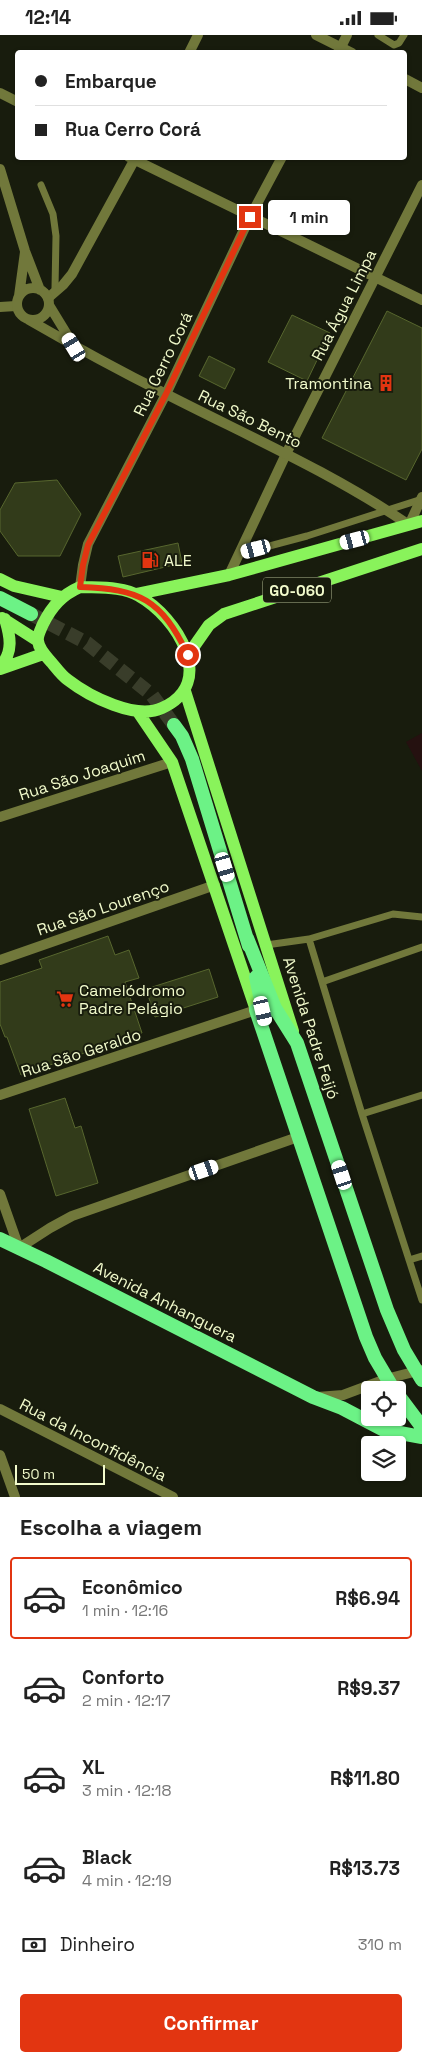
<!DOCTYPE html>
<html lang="pt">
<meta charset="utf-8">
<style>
:root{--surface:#fff;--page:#f2f2f2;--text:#222;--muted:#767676;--line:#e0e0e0;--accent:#e23511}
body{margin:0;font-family:"Space Grotesk",sans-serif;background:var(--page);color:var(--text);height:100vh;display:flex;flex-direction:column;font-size:19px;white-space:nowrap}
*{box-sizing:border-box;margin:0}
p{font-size:16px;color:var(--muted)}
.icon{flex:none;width:28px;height:28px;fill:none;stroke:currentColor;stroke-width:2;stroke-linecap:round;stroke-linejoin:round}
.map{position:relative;height:1462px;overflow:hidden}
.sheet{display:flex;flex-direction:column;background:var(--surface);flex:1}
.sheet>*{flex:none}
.top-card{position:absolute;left:15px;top:15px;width:392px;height:110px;border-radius:5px;box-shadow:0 1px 4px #0004;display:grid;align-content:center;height:110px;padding:0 20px;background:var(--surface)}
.buttons{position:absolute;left:361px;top:1346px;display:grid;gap:10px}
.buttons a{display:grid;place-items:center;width:45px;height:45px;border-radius:5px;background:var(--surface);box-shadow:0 1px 4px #0004;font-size:25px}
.scale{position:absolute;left:15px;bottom:12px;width:90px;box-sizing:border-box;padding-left:5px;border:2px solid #f2fbcc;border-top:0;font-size:14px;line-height:18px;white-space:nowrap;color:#f2fbcc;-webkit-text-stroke:4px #181c0d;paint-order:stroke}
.end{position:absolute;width:22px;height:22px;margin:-11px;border:6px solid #e23511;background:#fff;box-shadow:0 0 0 2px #fff}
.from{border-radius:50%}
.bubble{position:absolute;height:35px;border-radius:5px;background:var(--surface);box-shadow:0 1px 4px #0004;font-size:16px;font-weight:700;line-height:35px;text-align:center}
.car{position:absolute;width:15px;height:30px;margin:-15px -8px;border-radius:6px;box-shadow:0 0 4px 1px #0007;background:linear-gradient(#fff 24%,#345 0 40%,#fff 0 76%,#345 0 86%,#fff 0)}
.top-card b{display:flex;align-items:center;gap:18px;height:48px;font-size:19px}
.top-card b+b{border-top:1px solid var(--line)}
.top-card i{width:12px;height:12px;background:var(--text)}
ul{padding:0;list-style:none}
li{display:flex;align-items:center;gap:15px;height:82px;margin:0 10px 8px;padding:0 10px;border:2px solid transparent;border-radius:5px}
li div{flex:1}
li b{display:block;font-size:19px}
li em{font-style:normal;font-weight:700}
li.on{border-color:var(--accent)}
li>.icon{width:45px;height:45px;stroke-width:1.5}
h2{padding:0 20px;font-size:22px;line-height:60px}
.pay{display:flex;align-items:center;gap:12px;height:55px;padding:0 20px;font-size:19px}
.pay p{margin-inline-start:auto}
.action{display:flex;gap:10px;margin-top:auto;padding:10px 20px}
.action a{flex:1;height:58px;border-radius:5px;background:var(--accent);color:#fff;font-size:20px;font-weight:700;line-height:58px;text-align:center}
.status{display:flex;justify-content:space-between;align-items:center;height:35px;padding:0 25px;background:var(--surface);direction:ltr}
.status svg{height:14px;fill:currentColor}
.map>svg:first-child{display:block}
.green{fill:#251110}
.building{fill:#323b1a;stroke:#57662e}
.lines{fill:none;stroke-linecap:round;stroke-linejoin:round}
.trunk-tunnel{stroke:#393d2a;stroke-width:14;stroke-dasharray:14 7;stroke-linecap:butt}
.service{stroke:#71783b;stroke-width:7}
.minor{stroke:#71783b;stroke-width:10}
.tertiary{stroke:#71783b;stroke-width:10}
.primary{stroke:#89f35b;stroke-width:12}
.trunk{stroke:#6cf286;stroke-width:14}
.route{stroke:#e23511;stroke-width:6}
.labels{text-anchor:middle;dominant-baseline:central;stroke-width:4;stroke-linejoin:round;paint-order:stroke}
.shield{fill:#181c0d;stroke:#b1b893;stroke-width:1}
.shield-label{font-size:15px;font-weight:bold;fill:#f2fbcc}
.street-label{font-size:16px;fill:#f2fbcc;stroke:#181c0d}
.poi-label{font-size:16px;fill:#f2fbcc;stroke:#181c0d;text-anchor:start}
</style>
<div class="status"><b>12:14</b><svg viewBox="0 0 49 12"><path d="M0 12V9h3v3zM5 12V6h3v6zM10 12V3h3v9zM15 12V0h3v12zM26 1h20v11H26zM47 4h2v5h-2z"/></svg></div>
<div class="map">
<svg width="422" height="1462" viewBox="0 0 422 1462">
<rect width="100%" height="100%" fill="#181c0d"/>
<path class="green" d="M422 698V736L406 707Z"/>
<path class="building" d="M387 276 422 293V414L406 445 322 403Z
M292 280 330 298 307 346 268 327Z
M209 321 235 334 225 354 199 341Z
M57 445 81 479 60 521H18L0 496V475L15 448Z
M178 508 182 528 123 542 118 521Z
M108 901 115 920 129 915 139 943 125 947 142 998 21 1040 7 1002H5L0 989V947L42 933 39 925Z
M209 934 218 962 155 982 146 954Z
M65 1063 75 1093 81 1091 98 1148 56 1161 29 1074Z"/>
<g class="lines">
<path class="trunk-tunnel" d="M31 579 87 608 152 660 174 690"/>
<path class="service" d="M378 0 394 10 399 8 404 0
M41 150 53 179 56 201 55 253
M239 519 307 501 422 464
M422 882 393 879 309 904 362 1079 422 1265
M266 910 309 904
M322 947 422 912
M362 1079 422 1060
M409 1225 422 1221"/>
<path class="minor" d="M189 18 198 0
M338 18 347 0
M0 58 18 67
M129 122 422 265
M48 263 63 250 72 239 136 122
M0 272 16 271
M166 359 250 182 282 122
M409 490 422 462
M229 540 287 417 422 150
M0 782 172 727
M0 925 215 850
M0 1060 256 975
M0 1159 19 1213 50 1193 72 1181 298 1102
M0 1374 173 1462
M0 1420 15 1462"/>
<path class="tertiary" d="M316 0 352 18
M405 44 422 53
M0 134 25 216 40 255
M17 269a16 16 0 1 1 32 0a16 16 0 1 1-32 0Z
M19 261 25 217
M49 270 74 311
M29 285C74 311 120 336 166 359 248 401 333 438 409 490
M80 552 83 530 88 509 166 359
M317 1362 343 1360 386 1344 421 1335"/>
<path class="primary" d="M0 544 14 551 62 562
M80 552C98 553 123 551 139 561 177 582 218 648 162 673 136 685 90 662 68 645 62 641 57 634 52 628 47 622 39 615 38 606 37 601 41 594 43 589 52 571 62 560 80 552Z
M137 559 229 540 422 486
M2 583 38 606
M188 620 209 590 224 579 422 514
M0 631C14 618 10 600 5 584
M0 634 43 619
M185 656 293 996
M138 677 172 727 256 975"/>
<path class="trunk" d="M0 563 31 579
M174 690 182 701 192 724 249 911
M247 903 275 973 297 1008 387 1275 404 1315 422 1345
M256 942 265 984
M256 975 366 1302 375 1323 394 1355
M0 1204 46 1226 313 1362 342 1373 384 1395 422 1402
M398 1360 422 1392"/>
</g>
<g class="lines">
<path class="route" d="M188 620C161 564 140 554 80 552L83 530 88 510 166 359 250 182"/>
</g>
<defs>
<g id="building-bare" transform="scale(1.35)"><path d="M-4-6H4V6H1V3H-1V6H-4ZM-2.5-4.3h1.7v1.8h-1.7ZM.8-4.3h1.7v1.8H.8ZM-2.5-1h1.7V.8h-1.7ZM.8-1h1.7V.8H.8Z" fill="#e23511" stroke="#181c0d" stroke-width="2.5" paint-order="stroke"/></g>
<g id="fuel-bare" transform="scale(1.35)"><path d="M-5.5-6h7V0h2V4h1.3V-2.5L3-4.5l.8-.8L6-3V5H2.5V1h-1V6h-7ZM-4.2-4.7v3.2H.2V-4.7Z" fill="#e23511" stroke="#181c0d" stroke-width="2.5" paint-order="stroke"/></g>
<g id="supermarket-bare" transform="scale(1.35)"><path d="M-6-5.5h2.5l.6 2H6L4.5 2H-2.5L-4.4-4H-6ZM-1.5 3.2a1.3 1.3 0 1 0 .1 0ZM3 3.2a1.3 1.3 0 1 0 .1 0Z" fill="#e23511" stroke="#181c0d" stroke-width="2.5" paint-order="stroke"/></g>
</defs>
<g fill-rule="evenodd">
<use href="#building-bare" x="386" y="348"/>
<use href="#fuel-bare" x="150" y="525"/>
<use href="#supermarket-bare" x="65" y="964"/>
</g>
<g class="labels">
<rect class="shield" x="263" y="542.5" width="68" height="25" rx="4"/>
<g class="shield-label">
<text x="297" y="555">GO-060</text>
</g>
<g class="street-label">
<text transform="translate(344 270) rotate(-63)">Rua Água Limpa</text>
<text transform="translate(163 329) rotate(-64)">Rua Cerro Corá</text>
<text transform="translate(250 384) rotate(26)">Rua São Bento</text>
<text transform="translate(82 740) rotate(-18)">Rua São Joaquim</text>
<text transform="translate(103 873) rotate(-19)">Rua São Lourenço</text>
<text transform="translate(311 993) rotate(72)">Avenida Padre Feijó</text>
<text transform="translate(81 1018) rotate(-18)">Rua São Geraldo</text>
<text transform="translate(165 1267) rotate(27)">Avenida Anhanguera</text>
<text transform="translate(93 1405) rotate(27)">Rua da Inconfidência</text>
</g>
<g class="poi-label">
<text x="372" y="348" text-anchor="end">Tramontina</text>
<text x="164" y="525">ALE</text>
<text x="79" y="955">Camelódromo<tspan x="79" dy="18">Padre Pelágio</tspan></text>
</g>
</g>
</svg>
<div class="buttons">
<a><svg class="icon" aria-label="locate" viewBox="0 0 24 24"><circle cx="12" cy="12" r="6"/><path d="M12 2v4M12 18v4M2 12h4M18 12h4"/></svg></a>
<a><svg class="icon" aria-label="layers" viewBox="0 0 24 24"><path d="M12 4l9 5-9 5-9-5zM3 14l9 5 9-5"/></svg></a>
</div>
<div class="scale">50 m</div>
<i class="end from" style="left:188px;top:620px"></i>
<i class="end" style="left:250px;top:182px"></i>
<div class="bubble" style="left:268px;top:165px;width:82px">1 min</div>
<i class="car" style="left:74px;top:312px;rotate:329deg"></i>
<i class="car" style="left:355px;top:505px;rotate:255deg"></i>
<i class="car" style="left:256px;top:514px;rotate:255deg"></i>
<i class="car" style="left:225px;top:832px;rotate:163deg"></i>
<i class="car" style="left:263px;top:976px;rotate:167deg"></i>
<i class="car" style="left:204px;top:1135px;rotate:71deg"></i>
<i class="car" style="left:342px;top:1140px;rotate:342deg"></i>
<div class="top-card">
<b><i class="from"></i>Embarque</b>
<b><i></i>Rua Cerro Corá</b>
</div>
</div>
<section class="sheet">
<h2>Escolha a viagem</h2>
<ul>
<li class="on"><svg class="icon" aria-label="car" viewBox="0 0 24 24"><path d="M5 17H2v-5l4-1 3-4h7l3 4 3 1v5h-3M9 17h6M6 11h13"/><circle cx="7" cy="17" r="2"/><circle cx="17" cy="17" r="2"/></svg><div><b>Econômico</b><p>1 min · 12:16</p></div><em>R$6.94</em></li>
<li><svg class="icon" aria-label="car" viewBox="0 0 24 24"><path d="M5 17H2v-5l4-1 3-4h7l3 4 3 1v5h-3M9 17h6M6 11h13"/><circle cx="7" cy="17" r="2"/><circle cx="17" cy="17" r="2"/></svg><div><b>Conforto</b><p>2 min · 12:17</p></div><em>R$9.37</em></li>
<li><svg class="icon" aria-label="car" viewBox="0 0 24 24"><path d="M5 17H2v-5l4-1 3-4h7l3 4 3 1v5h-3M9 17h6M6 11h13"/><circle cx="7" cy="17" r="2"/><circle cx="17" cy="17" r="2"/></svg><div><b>XL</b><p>3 min · 12:18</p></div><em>R$11.80</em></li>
<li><svg class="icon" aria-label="car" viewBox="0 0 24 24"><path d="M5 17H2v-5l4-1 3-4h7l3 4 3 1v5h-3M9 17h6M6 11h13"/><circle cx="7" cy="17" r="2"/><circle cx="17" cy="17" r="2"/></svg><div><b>Black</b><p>4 min · 12:19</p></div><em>R$13.73</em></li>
</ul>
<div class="pay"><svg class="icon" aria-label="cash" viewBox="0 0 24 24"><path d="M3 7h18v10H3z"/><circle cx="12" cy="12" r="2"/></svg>Dinheiro<p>310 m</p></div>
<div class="action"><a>Confirmar</a></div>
</section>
